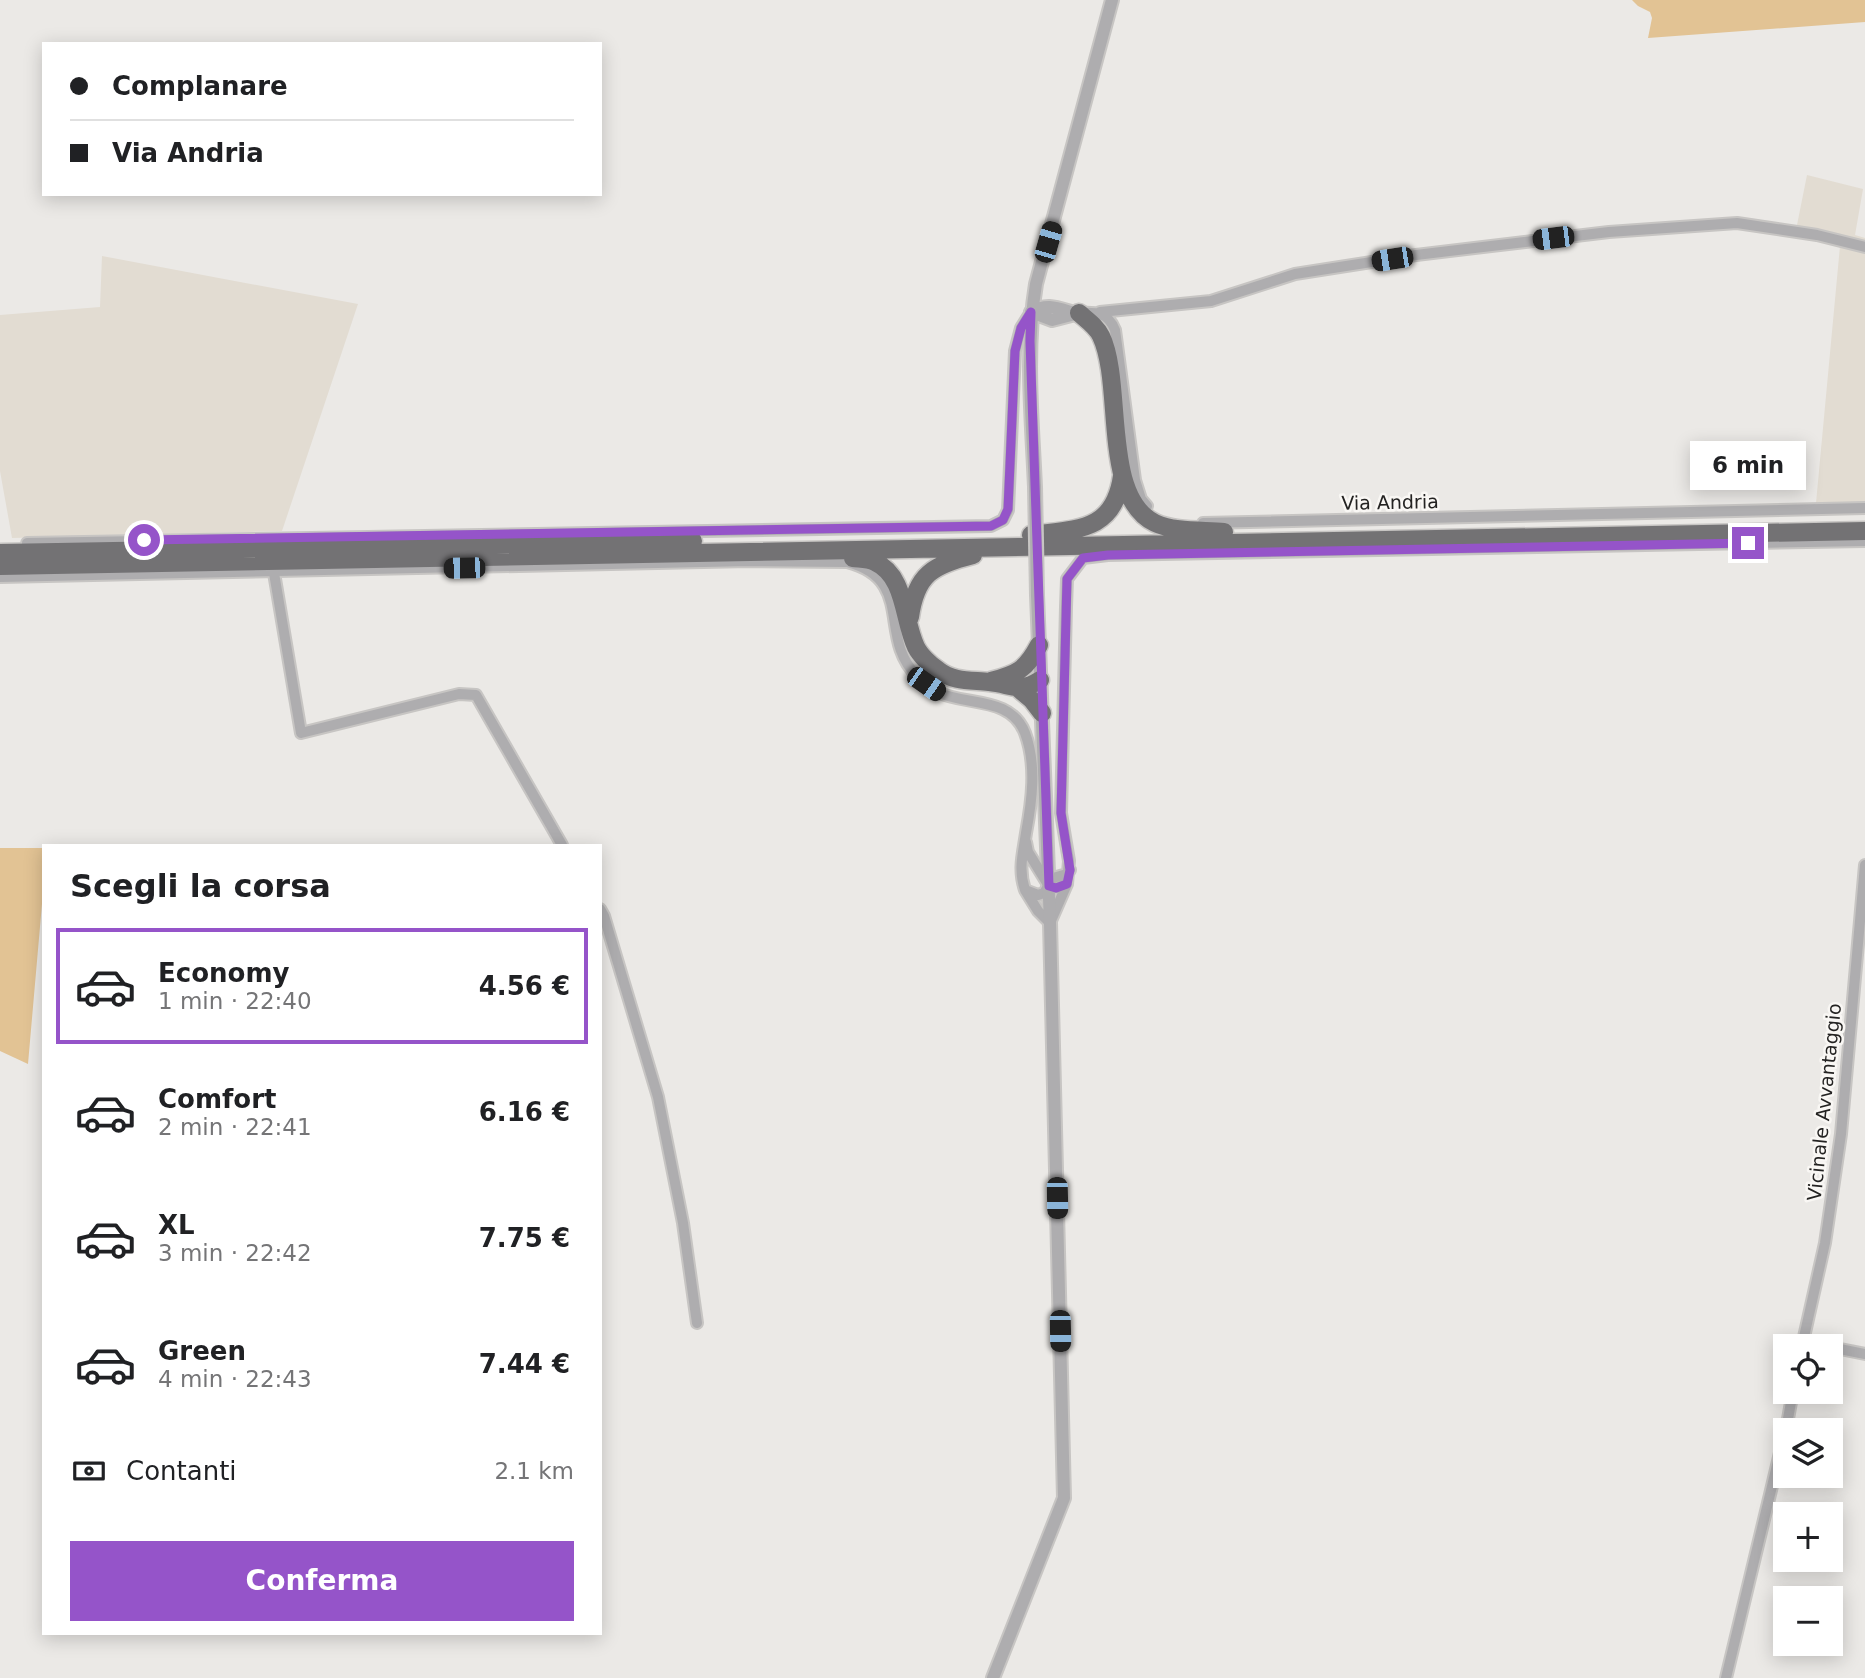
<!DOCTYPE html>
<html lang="it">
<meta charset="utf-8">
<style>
:root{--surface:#fff;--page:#f2f2f2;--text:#202124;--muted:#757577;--line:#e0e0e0;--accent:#9554c9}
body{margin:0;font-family:"DejaVu Sans",sans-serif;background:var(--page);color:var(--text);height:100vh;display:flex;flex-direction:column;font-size:26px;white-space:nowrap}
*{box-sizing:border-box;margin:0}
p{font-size:23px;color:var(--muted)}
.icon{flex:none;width:38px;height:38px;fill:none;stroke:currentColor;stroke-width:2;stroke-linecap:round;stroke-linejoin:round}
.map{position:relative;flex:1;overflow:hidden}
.side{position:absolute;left:42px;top:844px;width:560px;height:791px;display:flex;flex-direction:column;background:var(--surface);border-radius:0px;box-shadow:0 4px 18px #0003}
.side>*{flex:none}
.top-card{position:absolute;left:42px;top:42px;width:560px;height:154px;border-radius:0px;box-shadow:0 4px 18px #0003;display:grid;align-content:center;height:154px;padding:0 28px;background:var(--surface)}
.controls{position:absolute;left:1773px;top:1334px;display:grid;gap:14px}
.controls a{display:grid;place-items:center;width:70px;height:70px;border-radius:0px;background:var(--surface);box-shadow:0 4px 18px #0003;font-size:35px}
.end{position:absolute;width:32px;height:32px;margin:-16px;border:9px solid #9554c9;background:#fff;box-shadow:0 0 0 4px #fff}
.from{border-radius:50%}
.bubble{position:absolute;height:49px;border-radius:0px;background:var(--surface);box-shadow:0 4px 18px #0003;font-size:23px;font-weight:800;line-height:49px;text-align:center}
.car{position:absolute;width:21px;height:42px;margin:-21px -10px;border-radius:9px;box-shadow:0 0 5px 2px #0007;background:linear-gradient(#222 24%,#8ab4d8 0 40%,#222 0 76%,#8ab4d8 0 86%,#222 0)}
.top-card b{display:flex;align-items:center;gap:24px;height:66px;font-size:26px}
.top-card b+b{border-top:2px solid var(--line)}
.top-card i{width:18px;height:18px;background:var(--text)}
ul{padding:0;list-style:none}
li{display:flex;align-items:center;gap:21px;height:116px;margin:0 14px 10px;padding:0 14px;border:4px solid transparent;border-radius:0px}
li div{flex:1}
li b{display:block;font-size:26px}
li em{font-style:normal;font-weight:800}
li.on{border-color:var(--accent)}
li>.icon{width:63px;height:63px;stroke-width:1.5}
h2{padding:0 28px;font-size:32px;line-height:84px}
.pay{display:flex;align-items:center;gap:18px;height:77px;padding:0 28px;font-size:26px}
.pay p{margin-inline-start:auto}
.cta{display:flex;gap:14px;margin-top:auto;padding:14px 28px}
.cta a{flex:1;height:80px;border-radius:0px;background:var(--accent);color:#fff;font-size:28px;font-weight:800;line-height:80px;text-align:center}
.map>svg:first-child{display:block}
.built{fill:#e2dcd2}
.green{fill:#e2c394}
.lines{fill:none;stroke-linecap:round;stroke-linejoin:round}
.minor-casing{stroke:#c7c5c3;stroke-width:14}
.tertiary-casing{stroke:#c7c5c3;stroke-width:16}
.trunk-casing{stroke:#c7c5c3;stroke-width:21}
.minor{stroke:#aeadaf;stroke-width:10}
.tertiary{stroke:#aeadaf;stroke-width:12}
.trunk{stroke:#737274;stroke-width:18}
.tertiary-bridge-casing{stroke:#c7c5c3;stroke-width:16;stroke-linecap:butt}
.tertiary-bridge{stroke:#aeadaf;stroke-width:12}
.route{stroke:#9554c9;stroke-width:9}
.labels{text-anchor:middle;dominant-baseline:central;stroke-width:5;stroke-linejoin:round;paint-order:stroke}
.street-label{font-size:19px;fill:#242322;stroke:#f9f7f4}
</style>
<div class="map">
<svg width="1865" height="1678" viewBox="0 0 1865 1678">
<rect width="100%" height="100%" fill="#ebe9e6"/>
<path class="built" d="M1807 175 1863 189 1855 235 1865 238V503H1816L1840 246 1795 235Z
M102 256 358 304 282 531 12 538 0 471V315L100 307Z"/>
<path class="green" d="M1632 0H1865V22L1648 38 1652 18 1650 12 1638 6Z
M0 848H44V881L28 1064 0 1051Z"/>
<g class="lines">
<g class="minor-casing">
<path id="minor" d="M1100 312 1211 301 1295 274 1416 255 1609 232 1737 223 1817 235 1865 247
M1079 313C1096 312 1108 312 1115 330L1135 480 1141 499 1147 506
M1203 523 1865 508
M27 543 991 526 1003 520 1008 510 1015 351 1021 328 1031 312
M274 573 301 733 459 694 476 695 562 845
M0 577 749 561 847 562C916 580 877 637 917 676 922 682 930 689 937 692 966 706 1011 696 1025 733 1037 765 1032 801 1026 833 1023 854 1018 869 1025 890L1038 895 1044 893 1053 878 1067 874 1070 870
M1026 842 1028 852 1049 886
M1049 886 1056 888 1067 884 1069 861 1061 813 1066 607 1067 579 1083 558 1108 555 1865 541
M1025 890 1038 911 1050 923 1067 884
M600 909 604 916 658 1097 683 1223 697 1323
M1803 1341 1826 1346
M1802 1346 1825 1243 1841 1134 1865 865
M1830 1347 1865 1354
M1786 1430 1793 1391
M1726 1678 1785 1432"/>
</g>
<g class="tertiary-casing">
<path id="tertiary" d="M1031 312 1052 320 1079 313
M1031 312C1047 303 1057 308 1074 313
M1035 487C1032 419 1025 351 1036 284L1112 0
M993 1678 1064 1498 1050 923 1037 595"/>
</g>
<g class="trunk-casing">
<path id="trunk" d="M1079 313C1087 320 1097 327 1101 336 1124 384 1101 497 1155 523 1174 532 1203 530 1224 532
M1031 535C1077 529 1114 532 1122 476
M0 553 693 541
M853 558C860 559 869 559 875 562 906 576 903 620 916 647 920 655 930 665 938 670 953 682 971 680 989 682 1012 684 1018 694 1040 680
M0 566 1865 531
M910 617C916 574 933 565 973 555
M991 681C1017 674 1026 670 1039 645
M1019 689 1032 700 1042 713"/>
</g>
<use href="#minor" class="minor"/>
<use href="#tertiary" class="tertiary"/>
<use href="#trunk" class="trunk"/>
<g class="tertiary-bridge-casing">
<path id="tertiary-bridge" d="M1035 487 1037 595"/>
</g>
<use href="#tertiary-bridge" class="tertiary-bridge"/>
</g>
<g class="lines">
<path class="route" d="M144 540 991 526 1003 520 1008 509 1015 351 1021 328 1031 312 1030 341 1049 886 1056 888 1067 884 1070 870 1061 813 1067 579 1083 558 1108 555 1748 543"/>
</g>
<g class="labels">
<g class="street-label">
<text transform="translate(1390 502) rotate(-1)">Via Andria</text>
<text transform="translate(1824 1102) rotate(-84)">Vicinale Avvantaggio</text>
</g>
</g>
</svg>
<div class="controls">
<a><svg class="icon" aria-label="locate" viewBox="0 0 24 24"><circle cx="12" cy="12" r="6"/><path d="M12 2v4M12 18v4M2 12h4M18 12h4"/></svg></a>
<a><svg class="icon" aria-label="layers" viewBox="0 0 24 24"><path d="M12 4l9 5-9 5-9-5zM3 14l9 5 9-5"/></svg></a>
<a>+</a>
<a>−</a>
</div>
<i class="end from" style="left:144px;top:540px"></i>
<i class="end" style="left:1748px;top:543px"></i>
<div class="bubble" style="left:1690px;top:441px;width:116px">6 min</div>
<i class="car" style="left:1553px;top:238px;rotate:263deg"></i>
<i class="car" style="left:1048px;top:242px;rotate:16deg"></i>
<i class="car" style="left:1392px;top:259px;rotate:261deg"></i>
<i class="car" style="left:464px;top:568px;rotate:269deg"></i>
<i class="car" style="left:926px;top:684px;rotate:125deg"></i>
<i class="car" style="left:1057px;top:1198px;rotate:179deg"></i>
<i class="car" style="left:1060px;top:1331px;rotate:179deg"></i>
<div class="top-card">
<b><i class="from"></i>Complanare</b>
<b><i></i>Via Andria</b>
</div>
<section class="side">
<h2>Scegli la corsa</h2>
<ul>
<li class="on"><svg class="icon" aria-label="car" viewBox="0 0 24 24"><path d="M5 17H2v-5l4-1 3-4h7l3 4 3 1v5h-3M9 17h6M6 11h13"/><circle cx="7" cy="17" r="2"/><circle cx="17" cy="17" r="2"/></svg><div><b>Economy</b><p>1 min · 22:40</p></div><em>4.56 €</em></li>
<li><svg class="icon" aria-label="car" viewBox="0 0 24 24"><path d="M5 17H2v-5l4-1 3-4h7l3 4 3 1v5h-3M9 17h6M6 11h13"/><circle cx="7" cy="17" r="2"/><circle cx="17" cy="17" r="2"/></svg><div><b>Comfort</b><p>2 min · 22:41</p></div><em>6.16 €</em></li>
<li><svg class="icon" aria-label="car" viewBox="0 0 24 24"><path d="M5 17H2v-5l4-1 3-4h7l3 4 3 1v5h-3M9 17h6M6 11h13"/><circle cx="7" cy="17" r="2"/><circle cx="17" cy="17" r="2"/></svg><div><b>XL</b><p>3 min · 22:42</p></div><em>7.75 €</em></li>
<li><svg class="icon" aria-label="car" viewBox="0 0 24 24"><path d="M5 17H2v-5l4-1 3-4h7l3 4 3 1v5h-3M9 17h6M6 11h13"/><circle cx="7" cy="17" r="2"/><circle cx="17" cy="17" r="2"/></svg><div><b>Green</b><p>4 min · 22:43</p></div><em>7.44 €</em></li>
</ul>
<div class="pay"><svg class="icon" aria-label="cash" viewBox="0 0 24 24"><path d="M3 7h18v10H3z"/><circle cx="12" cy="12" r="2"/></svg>Contanti<p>2.1 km</p></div>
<div class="cta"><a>Conferma</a></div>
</section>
</div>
